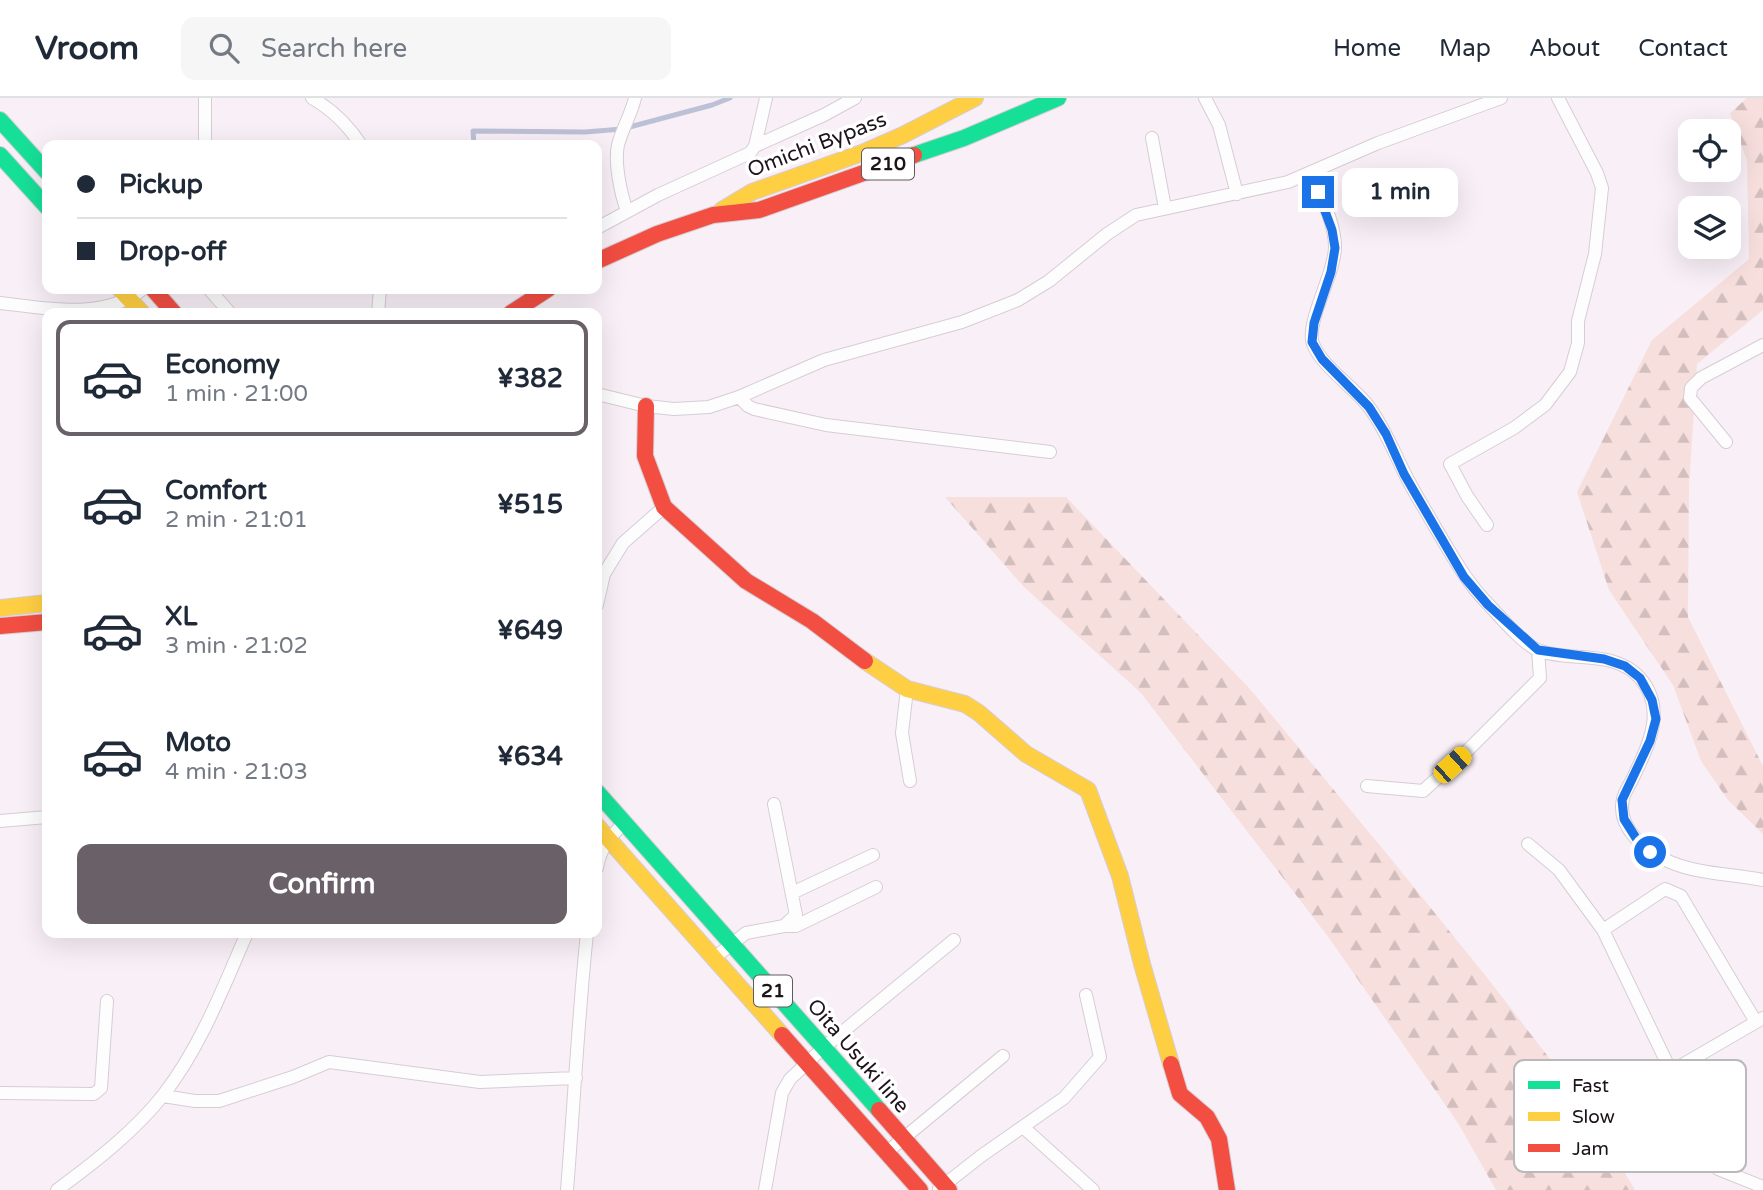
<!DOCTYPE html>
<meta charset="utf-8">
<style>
:root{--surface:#fff;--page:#f6f6f7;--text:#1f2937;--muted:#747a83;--line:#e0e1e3;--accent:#696068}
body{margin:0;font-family:"Varela Round",sans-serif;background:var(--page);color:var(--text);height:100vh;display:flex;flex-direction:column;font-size:26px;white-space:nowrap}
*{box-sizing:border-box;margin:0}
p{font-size:23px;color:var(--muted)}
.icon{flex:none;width:38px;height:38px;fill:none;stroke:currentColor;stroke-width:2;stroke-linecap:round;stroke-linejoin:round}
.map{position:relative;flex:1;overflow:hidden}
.drawer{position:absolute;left:42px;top:210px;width:560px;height:630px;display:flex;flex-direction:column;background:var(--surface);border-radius:14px;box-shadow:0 7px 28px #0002}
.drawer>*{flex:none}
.guide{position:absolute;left:42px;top:42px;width:560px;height:154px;border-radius:14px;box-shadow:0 7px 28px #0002;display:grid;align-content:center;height:154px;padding:0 35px;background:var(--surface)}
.controls{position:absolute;left:1678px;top:21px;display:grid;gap:14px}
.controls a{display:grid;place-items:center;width:63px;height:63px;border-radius:14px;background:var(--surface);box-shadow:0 7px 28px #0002;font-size:35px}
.end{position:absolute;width:32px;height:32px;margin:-16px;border:9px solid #1a73e8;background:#fff;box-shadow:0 0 0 4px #fff}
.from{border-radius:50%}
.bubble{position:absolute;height:49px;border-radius:14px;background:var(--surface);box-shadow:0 7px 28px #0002;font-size:23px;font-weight:700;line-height:49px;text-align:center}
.car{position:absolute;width:21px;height:42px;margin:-21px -10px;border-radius:9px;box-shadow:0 0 5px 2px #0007;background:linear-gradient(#f5c518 24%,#345 0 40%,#f5c518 0 76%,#345 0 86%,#f5c518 0)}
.guide b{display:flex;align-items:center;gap:24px;height:66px;font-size:26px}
.guide b+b{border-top:2px solid var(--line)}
.guide i{width:18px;height:18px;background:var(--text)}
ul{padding:12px 0 0;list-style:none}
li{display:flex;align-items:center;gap:21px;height:116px;margin:0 14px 10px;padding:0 21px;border:4px solid transparent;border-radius:14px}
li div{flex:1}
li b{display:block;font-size:26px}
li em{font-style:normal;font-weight:700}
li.selected{border-color:var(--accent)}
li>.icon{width:63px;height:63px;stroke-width:1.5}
.cta{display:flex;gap:14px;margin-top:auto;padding:14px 35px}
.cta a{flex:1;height:80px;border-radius:14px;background:var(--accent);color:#fff;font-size:28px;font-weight:700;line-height:80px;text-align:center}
header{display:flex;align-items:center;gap:42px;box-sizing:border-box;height:98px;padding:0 35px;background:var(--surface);border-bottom:2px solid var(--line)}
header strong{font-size:33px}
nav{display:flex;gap:38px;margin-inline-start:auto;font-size:24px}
.search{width:490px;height:63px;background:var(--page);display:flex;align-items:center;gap:18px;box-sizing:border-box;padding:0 24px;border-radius:14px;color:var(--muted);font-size:26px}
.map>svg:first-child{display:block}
.forest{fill:url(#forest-firs)}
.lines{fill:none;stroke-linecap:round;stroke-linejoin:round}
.stream{stroke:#bdc1d6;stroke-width:5}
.street-casing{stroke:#d6cdd4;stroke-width:14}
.fast-casing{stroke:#d6cdd4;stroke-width:18}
.slow-casing{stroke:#d6cdd4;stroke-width:18}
.jam-casing{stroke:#d6cdd4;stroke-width:18}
.street{stroke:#fefdfe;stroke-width:12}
.fast{stroke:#16e098;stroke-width:16}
.slow{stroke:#ffcf43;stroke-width:16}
.jam{stroke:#f24e42;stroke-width:16}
.route{stroke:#1a73e8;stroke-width:9}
.labels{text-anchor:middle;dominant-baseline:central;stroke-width:7;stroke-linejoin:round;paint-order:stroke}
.shield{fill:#fff;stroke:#605a5f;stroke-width:2}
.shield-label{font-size:19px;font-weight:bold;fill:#1c131b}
.street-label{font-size:21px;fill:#1c131b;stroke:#fff}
.key{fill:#fff;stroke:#bbb8bb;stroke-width:2}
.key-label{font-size:19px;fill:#1c131b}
</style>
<header>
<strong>Vroom</strong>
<div class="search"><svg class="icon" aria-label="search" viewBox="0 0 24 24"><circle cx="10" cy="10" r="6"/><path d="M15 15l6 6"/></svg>Search here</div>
<nav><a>Home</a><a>Map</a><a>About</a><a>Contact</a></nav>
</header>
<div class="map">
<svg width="1763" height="1092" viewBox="0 0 1763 1092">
<defs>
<pattern id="forest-firs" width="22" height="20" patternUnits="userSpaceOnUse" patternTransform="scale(1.75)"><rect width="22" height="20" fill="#f6dfdd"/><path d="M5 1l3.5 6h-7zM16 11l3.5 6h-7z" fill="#d2bebd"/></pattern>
</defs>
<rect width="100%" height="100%" fill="#f9f0f7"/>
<path class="forest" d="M1747 0H1763V212L1697 266 1689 388 1688 519 1763 668V736L1728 702 1701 663 1673 587 1609 492 1577 394 1652 242 1749 161 1747 63 1730 15Z
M945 399H1066L1250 591 1387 756 1485 877 1580 1000 1635 1092H1496L1458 1025 1329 840 1141 595 1024 489Z"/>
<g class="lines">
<path class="stream" d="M474 47 473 33 585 34 622 31 712 7 730 0"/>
<g class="street-casing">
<path id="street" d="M312 0C333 12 348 27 361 47
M1205 0 1219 27 1237 96
M1152 40 1165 110
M205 47V0
M755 48 824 17 855 0
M1311 74C1320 97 1335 124 1335 149 1335 176 1305 225 1313 246 1322 269 1354 289 1369 309 1384 329 1393 352 1404 374 1413 393 1425 411 1435 429 1452 457 1466 484 1489 507 1500 519 1525 548 1540 553 1572 564 1614 551 1640 580 1668 612 1647 650 1632 682 1629 688 1624 695 1623 701 1616 730 1647 754 1670 764 1698 776 1733 776 1763 782
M627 113C621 97 614 64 618 47 622 31 631 17 635 0
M597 130 658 97 750 55 755 48 766 0
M209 191 230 215
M0 205C47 210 102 223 143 191
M378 215 380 191
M597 296 646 308 674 311 709 309 739 299 824 262 962 224 1018 202 1049 183 1107 136 1136 117 1288 84 1378 45 1501 0
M739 299 748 308 754 311 826 327 1050 354
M1726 344 1690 300 1691 290 1701 280 1763 247
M1487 427 1467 398 1450 366 1514 330 1545 307 1570 274 1578 245V223L1595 156 1602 90 1597 75 1558 0
M597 507 604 476 623 445 664 409
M907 591 902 635 910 683
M1367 688 1423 693 1466 654 1540 580 1538 552
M0 723 47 719
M1528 746 1559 772 1603 832 1718 1071 1763 1089
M597 770C600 750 610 739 624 725
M792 795 873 757
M784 828H796L876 789
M1603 832 1665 791 1681 798 1756 924
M714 860 746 835 784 828 796 817 774 706
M1670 974 1763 920
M0 995 94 996 101 990 107 903
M163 998 195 1003H219L293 979 329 964 480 984 576 980
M1023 1029 1093 1092
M887 1054 1003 958
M939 1091 981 1058 1064 1000 1100 959 1086 897
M57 1092C95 1064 135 1033 164 996 201 948 223 890 247 835
M567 1092C574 1006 578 920 587 835
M765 1092 782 995 790 981 823 950 954 842"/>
</g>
<g class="fast-casing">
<path id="fast" d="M0 22 47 74
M0 57 47 109
M914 57 964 40 1058 0
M597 694 879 1012"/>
</g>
<g class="slow-casing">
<path id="slow" d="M722 112 752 94 862 55 903 37 975 0
M120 191 142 215
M0 510 47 505
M865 563 907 591 965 606 979 615 1026 656 1088 692 1120 778 1142 866 1171 966
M597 728 782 937"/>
</g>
<g class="jam-casing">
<path id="jam" d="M597 163 657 136 713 117 759 112 914 57
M153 191 174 215
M511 215 548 191
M646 308 645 358 664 409 746 483 812 523 865 563
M0 528 47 524
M782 937 920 1092
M1171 966 1180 996 1207 1019 1219 1041 1227 1092
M879 1012 949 1092"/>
</g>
<use href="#street" class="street"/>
<use href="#fast" class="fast"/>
<use href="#slow" class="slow"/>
<use href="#jam" class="jam"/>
</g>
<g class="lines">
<path class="route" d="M1318 94 1332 132 1335 150 1331 174 1314 225 1312 244 1322 261 1369 309 1386 336 1404 376 1464 479 1488 507 1538 552 1604 561 1625 568 1640 580 1652 602 1656 621 1650 643 1622 702 1624 721 1636 740 1650 754"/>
</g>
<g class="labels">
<g class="shield">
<rect x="862" y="50.5" width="52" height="31" rx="5"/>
<rect x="754" y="877.5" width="38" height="31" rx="5"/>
</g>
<g class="shield-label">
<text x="888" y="66">210</text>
<text x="773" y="893">21</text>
</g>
<g class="street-label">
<text transform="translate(817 47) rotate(-21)">Omichi Bypass</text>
<text transform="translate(858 958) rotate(49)">Oita Usuki line</text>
</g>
</g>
<rect x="1514" y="962" width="232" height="112" rx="10" class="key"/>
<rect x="1528" y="983" width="32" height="8" fill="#16e098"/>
<rect x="1528" y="1014" width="32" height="9" fill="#ffcf43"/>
<rect x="1528" y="1046" width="32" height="8" fill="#f24e42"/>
<g class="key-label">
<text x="1572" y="994">Fast</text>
<text x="1572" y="1025">Slow</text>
<text x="1572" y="1057">Jam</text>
</g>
</svg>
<div class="controls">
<a><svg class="icon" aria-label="locate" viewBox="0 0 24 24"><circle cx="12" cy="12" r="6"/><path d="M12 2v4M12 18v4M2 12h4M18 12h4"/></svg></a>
<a><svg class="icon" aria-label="layers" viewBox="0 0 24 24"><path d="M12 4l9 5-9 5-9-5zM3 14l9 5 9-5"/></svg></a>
</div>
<i class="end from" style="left:1650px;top:754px"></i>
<i class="end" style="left:1318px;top:94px"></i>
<div class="bubble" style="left:1342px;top:70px;width:116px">1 min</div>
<i class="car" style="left:1452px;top:667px;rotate:48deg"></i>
<div class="guide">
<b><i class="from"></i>Pickup</b>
<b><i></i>Drop-off</b>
</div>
<section class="drawer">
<ul>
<li class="selected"><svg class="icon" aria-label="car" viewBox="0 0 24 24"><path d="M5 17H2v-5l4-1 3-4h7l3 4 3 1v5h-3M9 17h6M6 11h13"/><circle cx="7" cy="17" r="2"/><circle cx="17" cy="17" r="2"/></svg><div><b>Economy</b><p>1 min · 21:00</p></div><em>¥382</em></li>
<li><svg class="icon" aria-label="car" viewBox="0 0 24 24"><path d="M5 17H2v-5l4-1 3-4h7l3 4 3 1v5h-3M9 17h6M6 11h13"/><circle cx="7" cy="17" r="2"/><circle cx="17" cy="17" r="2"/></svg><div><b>Comfort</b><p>2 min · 21:01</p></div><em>¥515</em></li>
<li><svg class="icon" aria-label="car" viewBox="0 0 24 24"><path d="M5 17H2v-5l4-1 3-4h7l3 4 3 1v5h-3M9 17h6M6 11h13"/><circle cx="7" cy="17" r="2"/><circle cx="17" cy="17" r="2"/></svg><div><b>XL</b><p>3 min · 21:02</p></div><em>¥649</em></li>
<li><svg class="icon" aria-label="car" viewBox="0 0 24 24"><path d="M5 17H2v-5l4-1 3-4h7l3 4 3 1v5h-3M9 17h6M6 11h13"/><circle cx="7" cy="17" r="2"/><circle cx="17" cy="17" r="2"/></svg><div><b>Moto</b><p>4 min · 21:03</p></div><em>¥634</em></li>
</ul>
<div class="cta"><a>Confirm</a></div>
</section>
</div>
